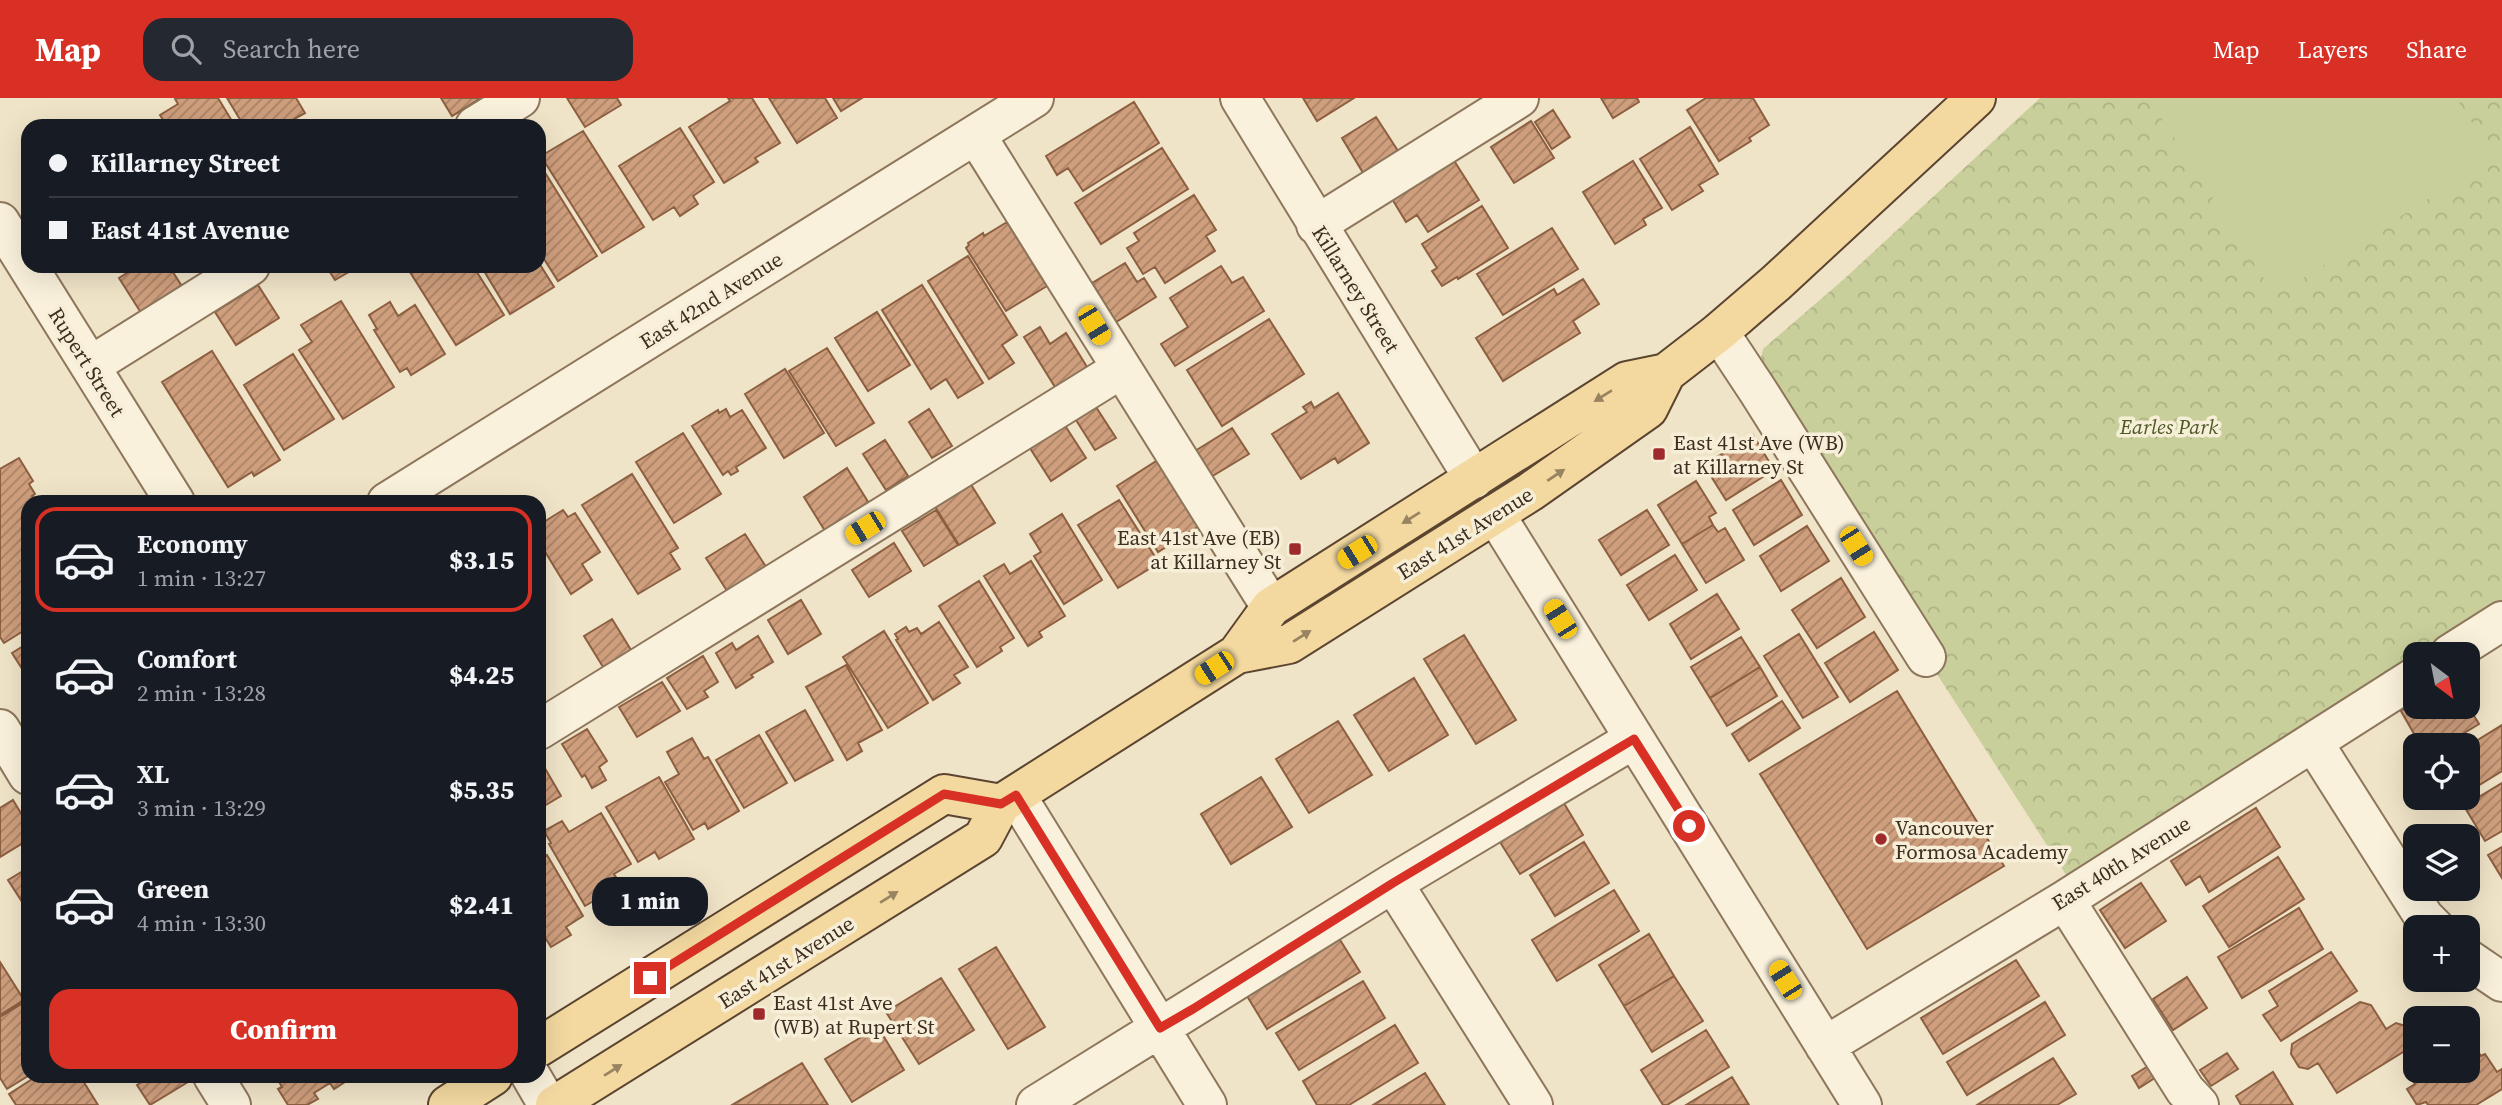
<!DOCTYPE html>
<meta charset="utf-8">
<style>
:root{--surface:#171b24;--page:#242831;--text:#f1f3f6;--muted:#9ea1a6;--line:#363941;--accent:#d93025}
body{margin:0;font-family:"Source Serif 4",serif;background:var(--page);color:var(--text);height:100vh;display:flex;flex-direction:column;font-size:26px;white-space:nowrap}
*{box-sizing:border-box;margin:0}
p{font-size:23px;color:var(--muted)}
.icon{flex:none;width:38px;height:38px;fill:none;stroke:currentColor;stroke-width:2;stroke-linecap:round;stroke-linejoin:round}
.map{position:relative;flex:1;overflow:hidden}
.panel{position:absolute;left:21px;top:397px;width:525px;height:588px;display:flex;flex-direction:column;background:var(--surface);border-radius:21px;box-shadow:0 7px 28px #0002}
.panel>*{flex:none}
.banner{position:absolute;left:21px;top:21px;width:525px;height:154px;border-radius:21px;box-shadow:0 7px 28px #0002;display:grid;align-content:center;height:154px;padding:0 28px;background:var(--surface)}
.needle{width:46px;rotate:148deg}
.buttons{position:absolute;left:2403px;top:544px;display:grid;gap:14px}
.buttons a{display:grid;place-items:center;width:77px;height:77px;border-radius:14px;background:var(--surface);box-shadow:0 7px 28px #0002;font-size:35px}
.end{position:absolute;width:32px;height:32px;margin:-16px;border:9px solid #d93025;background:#fff;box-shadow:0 0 0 4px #fff}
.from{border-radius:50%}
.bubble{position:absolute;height:49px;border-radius:21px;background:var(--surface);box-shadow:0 7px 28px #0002;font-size:23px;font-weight:800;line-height:49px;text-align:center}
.car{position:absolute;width:21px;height:42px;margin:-21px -10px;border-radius:9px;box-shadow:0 0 5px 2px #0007;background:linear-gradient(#f5c518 24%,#345 0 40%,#f5c518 0 76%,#345 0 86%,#f5c518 0)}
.banner b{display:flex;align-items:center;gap:24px;height:66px;font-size:26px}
.banner b+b{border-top:2px solid var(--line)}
.banner i{width:18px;height:18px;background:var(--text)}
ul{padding:12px 0 0;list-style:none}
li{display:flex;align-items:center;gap:21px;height:105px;margin:0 14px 10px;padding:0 14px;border:4px solid transparent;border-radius:21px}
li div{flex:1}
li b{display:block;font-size:26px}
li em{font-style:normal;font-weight:800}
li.selected{border-color:var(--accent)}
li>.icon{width:63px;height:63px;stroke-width:1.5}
.cta{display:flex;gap:14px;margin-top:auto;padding:14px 28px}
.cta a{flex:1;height:80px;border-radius:21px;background:var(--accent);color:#fff;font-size:28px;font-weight:800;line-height:80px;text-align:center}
header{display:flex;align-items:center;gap:42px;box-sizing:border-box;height:98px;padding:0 35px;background:var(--accent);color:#fff}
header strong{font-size:33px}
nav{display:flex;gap:38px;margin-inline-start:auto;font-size:24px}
.search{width:490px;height:63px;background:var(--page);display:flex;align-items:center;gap:18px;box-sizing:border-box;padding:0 24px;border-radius:21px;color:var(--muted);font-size:26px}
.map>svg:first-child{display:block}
.park{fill:url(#park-crowns)}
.garden{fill:#c9cf9b}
.building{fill:url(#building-hatch);stroke:#8d5f41;stroke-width:2}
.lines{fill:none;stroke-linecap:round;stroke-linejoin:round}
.minor-casing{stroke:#8d765c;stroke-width:42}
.major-casing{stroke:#5b4430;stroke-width:42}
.minor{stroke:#faf1dc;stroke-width:38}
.major{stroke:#f3d9a0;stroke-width:38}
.oneway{fill:#988460}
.route{stroke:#d93025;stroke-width:9}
.poi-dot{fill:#9e2a2b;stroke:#f7eed8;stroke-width:2.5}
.labels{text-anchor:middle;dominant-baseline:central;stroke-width:7;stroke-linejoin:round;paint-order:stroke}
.street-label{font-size:21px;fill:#3d2e20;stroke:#f7eed8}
.park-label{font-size:21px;font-style:italic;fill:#4d5a26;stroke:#f7eed8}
.poi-label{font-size:21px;fill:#3d2e20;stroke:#f7eed8;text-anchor:start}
</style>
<header>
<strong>Map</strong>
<div class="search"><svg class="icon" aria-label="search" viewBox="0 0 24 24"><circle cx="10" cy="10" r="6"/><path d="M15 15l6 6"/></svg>Search here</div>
<nav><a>Map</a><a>Layers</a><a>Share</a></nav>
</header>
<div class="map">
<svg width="2502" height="1007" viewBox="0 0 2502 1007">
<defs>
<pattern id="park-crowns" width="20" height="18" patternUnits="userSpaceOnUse" patternTransform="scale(1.75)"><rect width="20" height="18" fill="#c9cf9b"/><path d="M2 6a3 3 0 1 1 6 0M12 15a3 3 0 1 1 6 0" fill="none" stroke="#aeb285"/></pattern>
<pattern id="building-hatch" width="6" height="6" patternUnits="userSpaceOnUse" patternTransform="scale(1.75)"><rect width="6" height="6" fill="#cf9f7d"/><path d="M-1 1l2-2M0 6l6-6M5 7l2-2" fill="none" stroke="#a98266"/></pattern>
</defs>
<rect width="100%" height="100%" fill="#f0e4c8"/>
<path class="park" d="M2040 0H2502V506L2422 556H2415V561L2068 780 1926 559 1767 285 1761 260 1763 251 1843 182Z"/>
<path class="garden" d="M2154 0H2456L2494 59 2275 198 2150 2Z"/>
<path class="building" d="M177 0H218L235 28H167L160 17 178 6 175 1Z
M227 0H296L305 15 294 21 299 28H244Z
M441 0H481L452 18Z
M567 0H617L621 7 585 29Z
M728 0H752L780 45 755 60 758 64 724 85 689 29 730 3Z
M769 0H825L837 20 797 45Z
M833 0H862L841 13Z
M1303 0H1354L1317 23Z
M1601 0H1637L1639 4 1613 20Z
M1706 0H1753L1769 27 1749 40 1751 43 1719 63 1687 12Z
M1134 4 1159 45 1083 93 1068 70 1057 77 1046 58Z
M1553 12 1570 39 1552 51 1535 24Z
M1376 19 1400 56 1365 78 1342 40Z
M1531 23 1554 60 1514 85 1491 49Z
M1690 29 1718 76 1699 87 1703 93 1672 112 1640 61Z
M680 30 714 84 693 98 698 106 680 118 674 109 653 122 619 68Z
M583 33 644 129 602 155 541 58Z
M1162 50 1188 91 1101 146 1075 105Z
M1453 61 1479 102 1428 134 1417 117 1406 124 1391 99Z
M1633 63 1662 110 1643 121 1646 127 1615 146 1583 94Z
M539 65 597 158 558 183 539 153Z
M1194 97 1216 132 1206 138 1215 153 1165 185 1155 169 1143 176 1127 150 1139 143 1134 135Z
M1482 108 1508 150 1458 181 1457 179 1442 188 1432 173 1437 170 1422 146Z
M1007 124 1047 188 1006 213 966 150 969 147 968 145 983 135 984 138Z
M1552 130 1578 171 1503 217 1477 176Z
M968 158 1017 237 1002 247 1014 265 989 281 928 183Z
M539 165 554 189 510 216 481 168H539Z
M1125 165 1137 184 1144 180 1156 199 1116 224 1092 185Z
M138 168H169L185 193 143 218 119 180Z
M326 168H352L354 171 335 182Z
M421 168H473L504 217 456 247 410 174Z
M1221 168 1232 185 1243 179 1264 213 1175 268 1161 246 1188 229 1170 200Z
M1583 181 1599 206 1573 223 1580 235 1503 283 1476 240 1554 191 1557 197Z
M258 187 279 220 236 247 215 214Z
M922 187 983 285 958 300 946 281 931 291 882 212Z
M341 203 394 289 343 321 299 252 312 244 301 227Z
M390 204 398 218 415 207 445 256 411 277 407 270 400 274 374 232 377 231 369 217Z
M877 214 910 267 868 293 835 240Z
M1269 221 1304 276 1222 328 1187 272Z
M1040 229 1050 246 1066 235 1087 269 1055 289 1024 239Z
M827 250 874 325 836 348 789 273Z
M212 253 280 362 254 378 252 374 228 389 162 284Z
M293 256 334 321 284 352 244 287Z
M785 271 824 335 784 360 745 296Z
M1338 295 1369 345 1338 365 1335 360 1301 381 1272 336 1307 314 1303 309 1311 304 1314 310Z
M1096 309 1116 340 1095 352 1076 322Z
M726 311 730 319 742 312 766 350 736 369 738 373 731 377 728 373 723 377 692 328 718 312 719 315Z
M929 311 952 348 932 360 909 324Z
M1064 326 1086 360 1051 383 1028 347Z
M1232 330 1249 356 1211 379 1195 353Z
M683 335 721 396 674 425 636 364Z
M1753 337 1774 372 1726 402 1704 367Z
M885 342 908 378 886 392 863 356Z
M19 360 33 383 29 386 35 396 32 398 36 404H28V530L4 545 0 539V371Z
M1158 362 1199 428 1158 454 1117 388Z
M847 370 870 407 825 433 804 399Z
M632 376 678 450 670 455 680 471 638 496 582 407Z
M1781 382 1802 417 1754 447 1733 412Z
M1696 383 1716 415 1709 419 1713 427 1682 446 1658 407Z
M970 385 995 425 959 447 934 407Z
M1119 402 1159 465 1118 490 1078 427Z
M563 412 568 419 575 415 600 454 582 466 592 482 571 496 539 444V427Z
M936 412 958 447 924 468 902 433Z
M1647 412 1669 447 1621 477 1599 442Z
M1062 416 1102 482 1064 506 1034 458 1041 454 1030 436Z
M1713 427 1718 434 1725 430 1744 462 1706 485 1682 446Z
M1807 428 1829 463 1781 493 1760 458Z
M745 436 768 472 729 496 706 460Z
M894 445 911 473 869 499 852 472Z
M1675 457 1697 492 1649 522 1627 487Z
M1031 463 1065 518 1039 534 1042 539 1028 548 984 478 1004 466 1010 476Z
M1841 480 1865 519 1817 550 1792 512Z
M979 483 1014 540 1000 549 1002 553 977 569 939 508Z
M1717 496 1739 531 1691 561 1670 526Z
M801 502 821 536 788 556 768 522Z
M612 521 631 552 603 569 584 538Z
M939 524 968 569 954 577 960 585 933 602 896 542 898 541 895 536 906 529 909 534 917 530 921 536Z
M884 533 928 605 888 630 843 559Z
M1874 534 1898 572 1850 604 1825 565Z
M1799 536 1838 599 1803 620 1764 558Z
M1464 537 1516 622 1476 646 1424 561Z
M758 538 773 564 751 577 753 579 736 590 716 555 732 545 736 552Z
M1741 539 1760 569 1710 600 1691 569Z
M28 545V580L12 555Z
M703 558 718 584 704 593 708 599 687 611 667 580Z
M846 567 882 632 858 645 862 653 847 662 806 589Z
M1760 569 1777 598 1727 628 1710 600Z
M1414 580 1448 637 1389 673 1354 617Z
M662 584 680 613 637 639 619 609Z
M1897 593 2004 768 1867 851 1760 676Z
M1782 603 1800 630 1749 663 1732 636Z
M2415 605V609L2468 608 2479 626 2443 648H2421L2401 613Z
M805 612 833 662 795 683 766 634Z
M1338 623 1372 677 1309 715 1276 661Z
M2502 627V673L2468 694V648Z
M587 631 607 663 599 669 606 682 592 690 585 677 582 679 562 646Z
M759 637 787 685 744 710 716 662Z
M692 640 704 661 708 659 739 713 708 731 705 725 693 732 665 684 679 676 667 654Z
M539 660 561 698 539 711Z
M659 679 694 741 659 761 655 754 638 764 606 709Z
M1261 679 1292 729 1231 766 1201 716Z
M2502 685V733L2485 743 2464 708Z
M1559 697 1583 737 1520 776 1495 736Z
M13 702 28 727V742L0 759V710Z
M2256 710 2280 749 2209 794 2200 778 2186 787 2171 763Z
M601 715 631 766 614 776 621 787 585 808 549 746 551 745 544 733 562 723 569 734Z
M1584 744 1609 785 1555 818 1530 777Z
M2502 749V780L2488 757Z
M547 757 583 818 566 829 571 837 551 849 546 841 539 845V762Z
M2278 759 2304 801 2229 849 2203 808Z
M28 770V813L8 782Z
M2141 785 2166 823 2125 850 2100 812Z
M1614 792 1639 833 1557 883 1532 842Z
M2299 810 2323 851 2242 900 2218 859Z
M1649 836 1674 878 1624 908 1599 867Z
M1337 837 1360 874 1267 931 1244 893Z
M996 849 1045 929 1008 951 959 871Z
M2331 854 2357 893 2281 943 2263 917 2278 908 2269 893Z
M2016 862 2039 898 1943 956 1921 920Z
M0 864 24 902 0 917Z
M1674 878 1703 923 1652 954 1624 908Z
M2187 879 2207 910 2173 932 2153 901Z
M941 880 974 932 919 966 886 914Z
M1363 883 1385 920 1299 972 1276 935Z
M28 902V978L7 991 0 980V919Z
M2045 904 2065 937 1967 997 1947 964Z
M2360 904 2371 907 2386 931 2396 925 2406 928 2414 941 2411 949 2337 995 2318 965 2308 971 2299 969 2291 956 2292 946Z
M1395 927 1418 965 1349 1007H1317L1303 983Z
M878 929 904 972 852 1004 825 961Z
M1706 932 1729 969 1667 1007H1663L1641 972Z
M2469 940 2481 958 2485 956 2497 974 2502 971V991L2476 1007H2428L2426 1004 2417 1007 2407 991 2415 986 2409 978 2417 973H2468Z
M2227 955 2238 971 2211 988 2200 972Z
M2053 960 2076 996 2057 1007H1977Z
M802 965 828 1007H732Z
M2153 965 2161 976 2139 990 2132 978Z
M2273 974 2293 1007H2241L2236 998Z
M1425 975 1445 1007H1373Z
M37 978H80L98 1007H16L9 996Z
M151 978H184L188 984 150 1007 137 987Z
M276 978H354L334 991 330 985 314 995 318 1001 307 1007H288L278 991 282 989Z
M1732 979 1749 1007H1686Z"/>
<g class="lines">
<g class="minor-casing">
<path id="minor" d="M1240 0 1474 381
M475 28 520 0
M976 37 1271 509
M0 124 175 404
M1316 127 1519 0
M1719 234 1758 293 1926 559
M90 268 250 168
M387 404 1034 0
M1495 416 1862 1007
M2450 556 2502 523
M0 631 28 677
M539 632 1121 271
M2313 644 2424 819 2435 830
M1016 697 1207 1007
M1393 785 1533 1007
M2065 802 2185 992 2199 1007
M2468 861 2502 884
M1825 948 2065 802 2415 579
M213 978 231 1007
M531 978 548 1007
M1036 1007 1393 785 1634 641"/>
</g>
<g class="major-casing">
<path id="major" d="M1237 556 1289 546 1530 394 1648 311 1666 275 1719 234 1776 185 1976 0
M539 949 944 696 1001 706
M448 1007 493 978
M555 1007 983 740 1001 706 1237 556 1271 509 1627 283 1666 275"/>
</g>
<use href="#minor" class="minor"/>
<use href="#major" class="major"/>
</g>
<defs><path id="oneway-solid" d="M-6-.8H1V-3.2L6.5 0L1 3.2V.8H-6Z" transform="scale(1.75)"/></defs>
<g class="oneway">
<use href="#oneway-solid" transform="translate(1603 298) rotate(148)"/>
<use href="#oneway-solid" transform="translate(1556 377) rotate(-34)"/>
<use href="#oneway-solid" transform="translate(1411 420) rotate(148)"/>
<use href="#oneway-solid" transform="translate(1302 538) rotate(-32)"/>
<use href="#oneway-solid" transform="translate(889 799) rotate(-32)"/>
<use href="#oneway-solid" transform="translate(613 972) rotate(-32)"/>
</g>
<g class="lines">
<path class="route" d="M650 880 944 696 1001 706 1016 697 1160 930 1193 911 1393 785 1634 641 1689 728"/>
</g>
<g class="poi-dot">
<rect x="1652" y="349" width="14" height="14" rx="3.5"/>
<rect x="1288" y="444" width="14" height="14" rx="3.5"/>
<circle cx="1881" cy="741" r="7"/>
<rect x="752" y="909" width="14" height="14" rx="3.5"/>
</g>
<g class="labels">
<g class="street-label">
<text transform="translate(1356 191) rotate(58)">Killarney Street</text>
<text transform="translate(711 202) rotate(-32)">East 42nd Avenue</text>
<text transform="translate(87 264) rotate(58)">Rupert Street</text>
<text transform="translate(1465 435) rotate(-32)">East 41st Avenue</text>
<text transform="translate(2121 765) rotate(-32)">East 40th Avenue</text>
<text transform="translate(786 864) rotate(-32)">East 41st Avenue</text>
</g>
<g class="park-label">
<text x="2169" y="328">Earles Park</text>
</g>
<g class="poi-label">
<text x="1673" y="344">East 41st Ave (WB)<tspan x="1673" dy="24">at Killarney St</tspan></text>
<text x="1281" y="439" text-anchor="end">East 41st Ave (EB)<tspan x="1281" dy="24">at Killarney St</tspan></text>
<text x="1895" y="729">Vancouver<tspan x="1895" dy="24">Formosa Academy</tspan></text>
<text x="773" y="904">East 41st Ave<tspan x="773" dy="24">(WB) at Rupert St</tspan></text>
</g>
</g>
</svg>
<div class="buttons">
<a><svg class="needle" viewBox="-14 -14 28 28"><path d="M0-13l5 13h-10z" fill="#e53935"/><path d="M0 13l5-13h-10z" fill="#9ea1a6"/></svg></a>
<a><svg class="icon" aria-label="locate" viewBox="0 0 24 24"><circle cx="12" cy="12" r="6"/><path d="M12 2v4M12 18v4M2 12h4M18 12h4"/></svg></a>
<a><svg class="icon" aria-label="layers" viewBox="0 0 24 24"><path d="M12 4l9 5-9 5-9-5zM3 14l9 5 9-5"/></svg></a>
<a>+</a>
<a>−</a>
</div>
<i class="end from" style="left:1689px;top:728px"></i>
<i class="end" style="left:650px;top:880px"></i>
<div class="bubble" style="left:592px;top:779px;width:116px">1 min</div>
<i class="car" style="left:1094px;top:227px;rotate:149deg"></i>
<i class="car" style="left:865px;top:430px;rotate:238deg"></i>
<i class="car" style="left:1856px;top:448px;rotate:148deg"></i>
<i class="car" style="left:1357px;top:454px;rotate:238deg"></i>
<i class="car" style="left:1560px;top:521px;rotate:328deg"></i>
<i class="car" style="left:1214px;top:570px;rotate:237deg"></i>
<i class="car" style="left:1785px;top:882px;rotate:328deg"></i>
<div class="banner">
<b><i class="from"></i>Killarney Street</b>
<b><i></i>East 41st Avenue</b>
</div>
<section class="panel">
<ul>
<li class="selected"><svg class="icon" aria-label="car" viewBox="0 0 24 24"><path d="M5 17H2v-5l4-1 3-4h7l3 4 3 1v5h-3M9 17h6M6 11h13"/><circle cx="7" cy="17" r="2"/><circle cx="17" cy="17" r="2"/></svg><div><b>Economy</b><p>1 min · 13:27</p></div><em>$3.15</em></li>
<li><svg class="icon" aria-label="car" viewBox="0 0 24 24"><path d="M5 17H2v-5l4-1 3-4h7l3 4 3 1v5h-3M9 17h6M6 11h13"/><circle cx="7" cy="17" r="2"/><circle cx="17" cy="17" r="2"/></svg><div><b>Comfort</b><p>2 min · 13:28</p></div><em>$4.25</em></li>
<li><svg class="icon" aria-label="car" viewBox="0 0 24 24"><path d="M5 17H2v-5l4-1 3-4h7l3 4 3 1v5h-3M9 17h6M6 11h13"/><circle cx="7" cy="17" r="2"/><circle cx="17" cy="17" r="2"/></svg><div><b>XL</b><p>3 min · 13:29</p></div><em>$5.35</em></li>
<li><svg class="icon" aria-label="car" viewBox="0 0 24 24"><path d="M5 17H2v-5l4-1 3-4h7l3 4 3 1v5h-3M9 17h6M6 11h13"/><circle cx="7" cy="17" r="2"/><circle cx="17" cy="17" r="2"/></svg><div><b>Green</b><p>4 min · 13:30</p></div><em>$2.41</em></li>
</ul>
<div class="cta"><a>Confirm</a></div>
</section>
</div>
